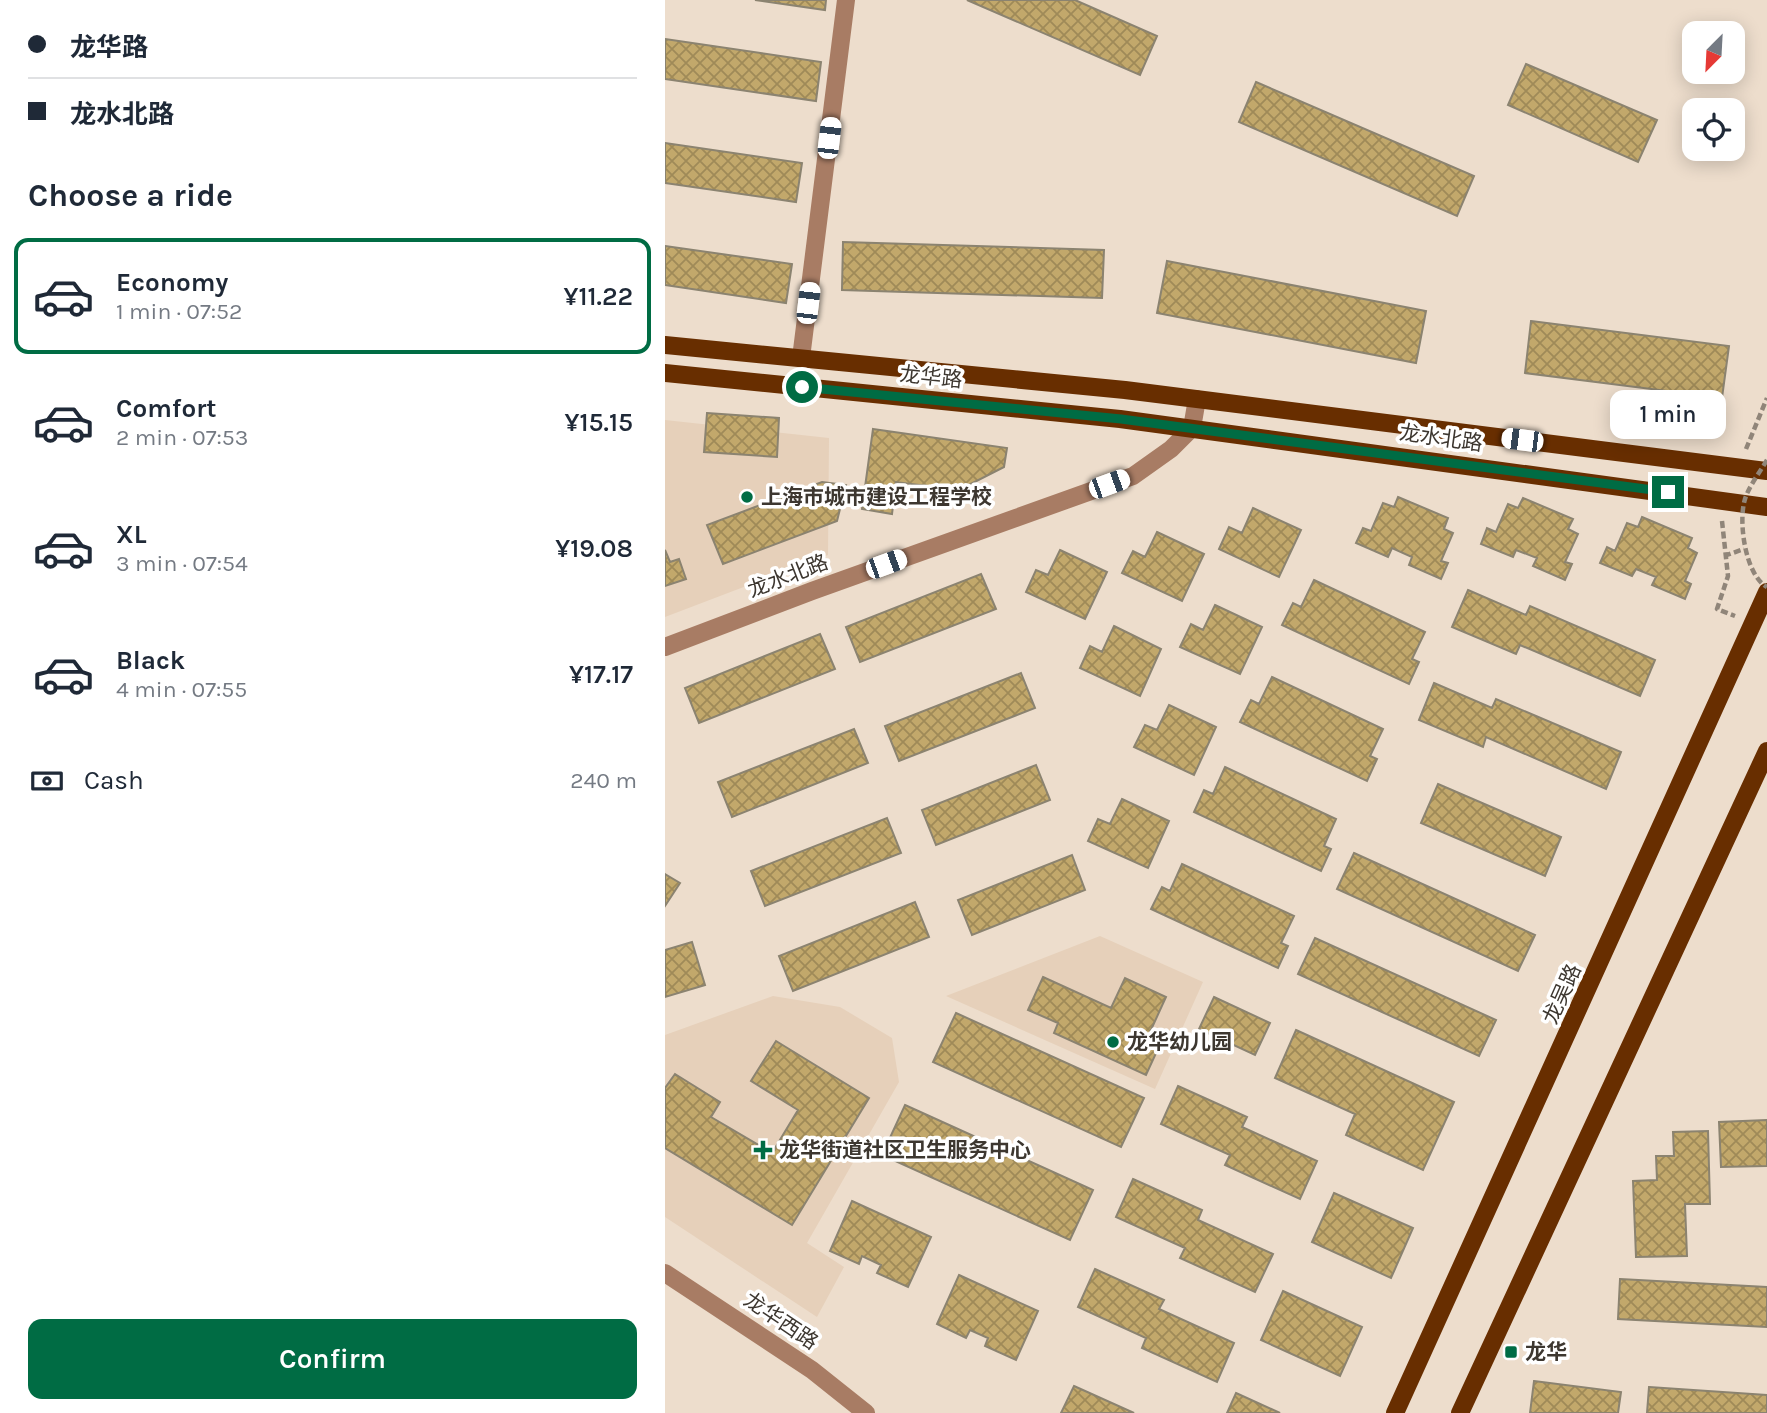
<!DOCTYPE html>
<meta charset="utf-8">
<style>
:root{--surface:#fff;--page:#f6f6f7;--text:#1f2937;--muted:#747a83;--line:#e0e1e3;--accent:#006c44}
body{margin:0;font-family:Karla,"Noto Sans SC",sans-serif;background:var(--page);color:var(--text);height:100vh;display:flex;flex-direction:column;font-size:26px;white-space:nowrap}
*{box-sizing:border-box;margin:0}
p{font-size:23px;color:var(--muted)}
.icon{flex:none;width:38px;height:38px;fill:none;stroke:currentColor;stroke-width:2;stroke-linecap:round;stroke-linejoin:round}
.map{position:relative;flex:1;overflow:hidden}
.details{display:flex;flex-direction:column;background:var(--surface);width:665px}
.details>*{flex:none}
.banner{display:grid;align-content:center;height:154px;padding:0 28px;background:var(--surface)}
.needle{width:46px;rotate:204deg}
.controls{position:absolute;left:1017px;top:21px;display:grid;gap:14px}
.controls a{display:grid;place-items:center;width:63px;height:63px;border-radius:14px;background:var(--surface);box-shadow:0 4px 18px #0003;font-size:35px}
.end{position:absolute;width:32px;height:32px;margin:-16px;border:9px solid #006c44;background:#fff;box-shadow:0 0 0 4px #fff}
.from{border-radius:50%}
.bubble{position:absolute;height:49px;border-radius:14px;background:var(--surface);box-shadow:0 4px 18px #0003;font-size:23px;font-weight:600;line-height:49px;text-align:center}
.car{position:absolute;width:21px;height:42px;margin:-21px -10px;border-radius:9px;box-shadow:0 0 5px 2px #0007;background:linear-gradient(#fff 24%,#345 0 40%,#fff 0 76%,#345 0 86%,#fff 0)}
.banner b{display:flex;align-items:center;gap:24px;height:66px;font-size:26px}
.banner b+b{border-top:2px solid var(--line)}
.banner i{width:18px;height:18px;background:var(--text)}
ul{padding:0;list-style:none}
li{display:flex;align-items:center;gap:21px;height:116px;margin:0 14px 10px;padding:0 14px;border:4px solid transparent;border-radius:14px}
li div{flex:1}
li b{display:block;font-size:26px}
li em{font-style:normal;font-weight:600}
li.selected{border-color:var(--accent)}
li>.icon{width:63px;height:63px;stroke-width:1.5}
h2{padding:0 28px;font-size:32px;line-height:84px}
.pay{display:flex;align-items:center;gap:18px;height:77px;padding:0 28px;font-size:26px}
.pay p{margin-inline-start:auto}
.cta{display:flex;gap:14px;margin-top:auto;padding:14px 28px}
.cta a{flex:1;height:80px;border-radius:14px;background:var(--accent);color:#fff;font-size:28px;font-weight:600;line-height:80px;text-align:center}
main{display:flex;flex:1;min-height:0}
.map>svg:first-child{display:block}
.built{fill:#e6d0ba}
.building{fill:url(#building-cross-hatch);stroke:#8b8370;stroke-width:2}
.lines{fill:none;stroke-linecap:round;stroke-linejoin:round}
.path{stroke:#908579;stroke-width:4.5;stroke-dasharray:7 3.5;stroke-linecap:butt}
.minor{stroke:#a87c64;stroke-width:18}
.major{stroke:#682e00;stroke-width:18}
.path-bridge{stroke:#908579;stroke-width:4.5;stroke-dasharray:7 3.5;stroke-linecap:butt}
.route{stroke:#006c44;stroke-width:9}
.poi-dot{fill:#006c44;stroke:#fff;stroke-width:2.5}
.labels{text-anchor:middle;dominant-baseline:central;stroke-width:7;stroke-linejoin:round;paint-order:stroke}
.street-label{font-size:21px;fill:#3d3730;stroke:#fff}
.poi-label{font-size:21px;font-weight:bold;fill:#3d3730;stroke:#fff;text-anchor:start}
</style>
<main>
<section class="details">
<div class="banner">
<b><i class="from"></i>龙华路</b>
<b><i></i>龙水北路</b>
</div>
<h2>Choose a ride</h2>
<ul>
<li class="selected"><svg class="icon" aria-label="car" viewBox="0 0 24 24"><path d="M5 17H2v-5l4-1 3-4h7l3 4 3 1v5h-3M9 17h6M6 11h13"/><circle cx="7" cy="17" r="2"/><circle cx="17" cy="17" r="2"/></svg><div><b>Economy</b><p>1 min · 07:52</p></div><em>¥11.22</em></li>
<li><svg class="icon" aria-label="car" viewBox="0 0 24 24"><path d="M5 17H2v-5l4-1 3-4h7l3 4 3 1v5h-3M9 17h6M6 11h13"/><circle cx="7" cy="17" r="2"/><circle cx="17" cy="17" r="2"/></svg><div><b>Comfort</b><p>2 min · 07:53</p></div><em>¥15.15</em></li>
<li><svg class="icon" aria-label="car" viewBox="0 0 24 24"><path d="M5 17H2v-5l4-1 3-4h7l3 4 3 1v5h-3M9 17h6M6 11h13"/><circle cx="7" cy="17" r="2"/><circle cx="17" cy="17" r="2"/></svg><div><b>XL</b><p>3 min · 07:54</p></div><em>¥19.08</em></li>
<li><svg class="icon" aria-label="car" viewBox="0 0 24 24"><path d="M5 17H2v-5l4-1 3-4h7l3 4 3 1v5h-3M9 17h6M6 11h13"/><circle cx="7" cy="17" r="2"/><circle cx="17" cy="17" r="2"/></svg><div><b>Black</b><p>4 min · 07:55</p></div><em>¥17.17</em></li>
</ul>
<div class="pay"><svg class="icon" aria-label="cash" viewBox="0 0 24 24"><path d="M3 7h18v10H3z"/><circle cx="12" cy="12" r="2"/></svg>Cash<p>240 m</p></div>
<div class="cta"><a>Confirm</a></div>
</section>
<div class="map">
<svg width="1102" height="1413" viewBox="0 0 1102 1413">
<defs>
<pattern id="building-cross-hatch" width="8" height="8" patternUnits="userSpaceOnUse" patternTransform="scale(1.75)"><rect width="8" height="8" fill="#c2a86b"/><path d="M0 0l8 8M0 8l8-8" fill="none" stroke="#9f8a58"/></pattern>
</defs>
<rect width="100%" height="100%" fill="#edddcc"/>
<path class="built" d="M0 420 164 438 163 555 0 617Z
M435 936 538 982 490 1089 281 996Z
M108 996 175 1007 227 1038 234 1082 142 1243 179 1267 152 1317 0 1217V1035Z"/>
<path class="building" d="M90 0H161L160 10Z
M302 0H410L492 36 475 75Z
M0 39 156 62 151 101 0 79Z
M861 64 992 120 973 162 843 105Z
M591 82 809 176 792 216 574 122Z
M0 143 137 163 131 202 0 183Z
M178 242 439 250 437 298 177 290Z
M0 246 127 264 121 303 0 285Z
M502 261 761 311 751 363 492 313Z
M866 321 1064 346 1057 398 860 373Z
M42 413 114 418 112 457 39 452Z
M208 429 342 448 339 467 294 490 231 482 227 514 197 509Z
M157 482 181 485 172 521 58 564 42 525Z
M733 497 783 518 779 529 788 533 776 561 783 563 776 579 744 565 747 557 727 548 723 557 691 543 698 528 706 531 718 503 729 507Z
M858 498 908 519 903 529 913 534 900 562 907 564 900 580 868 566 872 558 851 550 848 557 816 544 822 528 831 532 843 504 853 508Z
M588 508 636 530 614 577 554 549 564 527 577 533Z
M977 517 1027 538 1023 548 1032 553 1020 581 1026 584 1020 599 987 585 991 577 971 569 967 576 935 563 942 547 950 551 962 523 973 527Z
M492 532 539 554 517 601 457 573 468 551 480 557Z
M0 550 5 562 14 559 21 579 0 586Z
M395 550 442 572 420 619 361 592 371 570 383 575Z
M316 574 331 609 195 662 181 627Z
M649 580 760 632 747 659 754 662 744 684 617 625 628 603 636 607Z
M803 590 861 615 865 606 990 660 975 696 855 645 851 654 787 627Z
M550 605 597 627 575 674 515 647 526 624 538 630Z
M449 626 496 649 475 696 415 668 425 646 437 652Z
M155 634 170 669 34 723 20 688Z
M356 673 370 708 234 761 220 726Z
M607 677 718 729 705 756 712 759 702 781 575 722 586 700 594 704Z
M769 683 827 708 831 699 956 752 941 789 821 737 818 747 754 720Z
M504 705 551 727 529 775 469 747 480 725 492 730Z
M189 729 203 763 67 817 53 782Z
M371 765 385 800 271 845 257 810Z
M560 767 671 819 659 846 666 849 656 871 529 812 539 790 548 794Z
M773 784 896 837 880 876 756 823Z
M457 799 504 821 483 868 423 841 433 819 445 824Z
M222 818 236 853 100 906 86 871Z
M689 853 870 935 853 971 672 889Z
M407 855 420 890 307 935 293 900Z
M517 864 629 916 616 943 623 946 613 968 486 909 497 887 505 891Z
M0 874 15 883 0 906Z
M250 902 264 937 128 991 114 956Z
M650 938 831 1020 814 1056 633 974Z
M27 942 40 985 0 997V950Z
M378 977 446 1008 460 978 501 997 485 1032 498 1038 481 1075 389 1033 393 1023 363 1010Z
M549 997 605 1023 590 1055 534 1029Z
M291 1013 479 1098 456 1147 268 1062Z
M631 1030 789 1102 758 1170 681 1135 690 1114 610 1078Z
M111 1041 204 1098 127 1225 0 1148V1088L10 1074 55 1102 46 1117 107 1153 133 1110 86 1081Z
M513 1086 582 1117 577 1127 652 1161 635 1199 560 1165 565 1155 496 1124Z
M240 1105 428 1190 405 1240 217 1155Z
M1102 1120V1166L1056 1167 1054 1122Z
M1043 1131 1045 1204H1020L1022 1256 971 1257 968 1181 992 1180 991 1156H1009L1008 1132Z
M468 1179 537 1210 533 1220 608 1254 590 1292 515 1258 520 1248 451 1217Z
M669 1193 748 1228 726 1278 647 1242Z
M187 1201 266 1237 243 1287 212 1273 216 1265 197 1256 194 1264 165 1251Z
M430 1269 499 1300 494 1309 569 1343 552 1382 477 1348 481 1338 413 1307Z
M294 1275 373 1311 351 1360 320 1346 323 1338 305 1330 301 1338 272 1324Z
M955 1279 1102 1287V1327L953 1319Z
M618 1291 697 1327 675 1376 596 1340Z
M869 1381 956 1392 953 1413H865Z
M409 1386 469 1413H396Z
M984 1387 1102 1395V1413H982Z
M571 1393 615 1413H562Z"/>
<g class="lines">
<path class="path" d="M1081 449 1102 398
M1057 521 1063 576 1052 609 1070 616
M1059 556 1079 549"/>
<path class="minor" d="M136 358 181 0
M0 647 147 591 468 476 506 449 527 428 532 399
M0 1273 147 1370 201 1413"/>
<path class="major" d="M0 345 460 390 1102 471
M0 373 455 419 1102 507
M730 1413 1102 592
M795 1413 1102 751"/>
<path class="path-bridge" d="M1102 460C1095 472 1084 486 1080 499 1073 521 1080 575 1102 587"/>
</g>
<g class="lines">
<path class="route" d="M137 387 456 419 1003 492"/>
</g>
<g class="poi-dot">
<circle cx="82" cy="497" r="7"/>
<circle cx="448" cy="1042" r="7"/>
<path d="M94.5 1139.5h7v7h7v7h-7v7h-7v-7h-7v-7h7z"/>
<rect x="839" y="1345" width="14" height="14" rx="3.5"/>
</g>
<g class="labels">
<g class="street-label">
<text transform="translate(266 377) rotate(6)">龙华路</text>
<text transform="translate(776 438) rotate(8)">龙水北路</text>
<text transform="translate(123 576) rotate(-21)">龙水北路</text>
<text transform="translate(897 994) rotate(-66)">龙吴路</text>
<text transform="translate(116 1321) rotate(34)">龙华西路</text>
</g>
<g class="poi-label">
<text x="96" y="497">上海市城市建设工程学校</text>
<text x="462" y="1042">龙华幼儿园</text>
<text x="114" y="1150">龙华街道社区卫生服务中心</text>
<text x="860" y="1352">龙华</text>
</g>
</g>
</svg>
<div class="controls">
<a><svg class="needle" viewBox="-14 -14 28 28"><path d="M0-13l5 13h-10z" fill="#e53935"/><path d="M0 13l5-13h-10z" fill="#747a83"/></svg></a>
<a><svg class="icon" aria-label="locate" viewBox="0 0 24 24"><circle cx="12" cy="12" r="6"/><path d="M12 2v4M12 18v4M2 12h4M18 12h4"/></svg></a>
</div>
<i class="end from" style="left:137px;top:387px"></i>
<i class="end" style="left:1003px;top:492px"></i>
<div class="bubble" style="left:945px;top:390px;width:116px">1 min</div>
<i class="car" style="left:164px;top:138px;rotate:7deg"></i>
<i class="car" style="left:143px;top:303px;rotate:7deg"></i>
<i class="car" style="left:857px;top:440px;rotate:277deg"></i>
<i class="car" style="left:444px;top:484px;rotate:70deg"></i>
<i class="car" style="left:221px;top:564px;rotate:70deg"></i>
</div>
</main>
